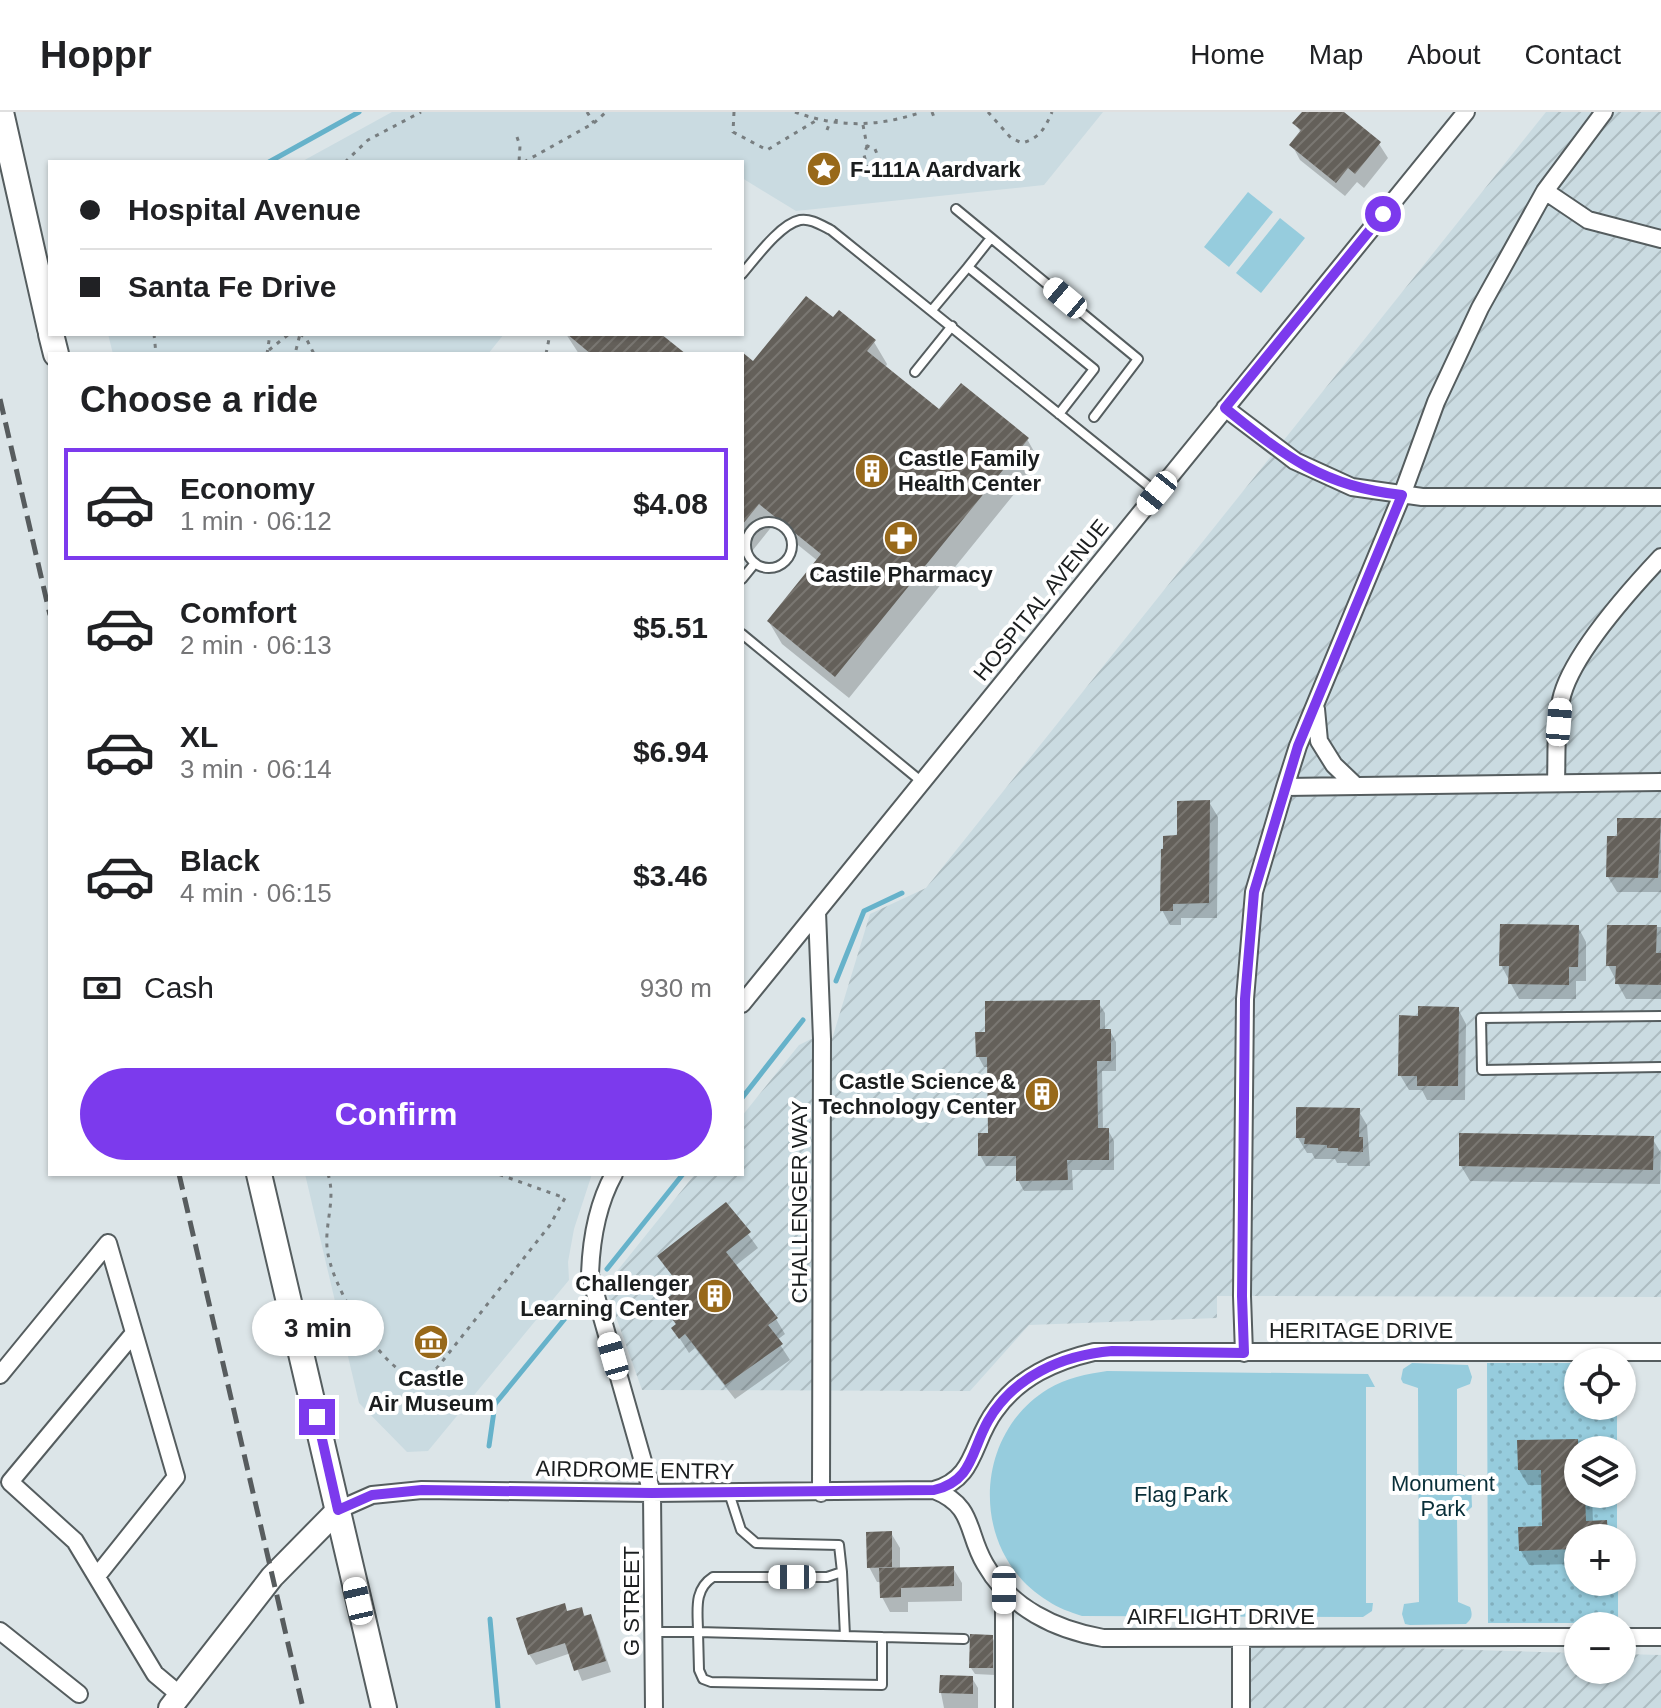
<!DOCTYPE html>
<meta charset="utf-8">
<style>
:root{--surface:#fff;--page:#f6f6f6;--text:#202124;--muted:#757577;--line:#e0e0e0;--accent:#7c3aed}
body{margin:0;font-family:Helvetica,sans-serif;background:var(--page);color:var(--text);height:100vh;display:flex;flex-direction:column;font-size:30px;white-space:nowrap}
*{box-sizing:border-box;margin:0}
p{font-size:26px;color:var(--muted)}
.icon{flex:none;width:44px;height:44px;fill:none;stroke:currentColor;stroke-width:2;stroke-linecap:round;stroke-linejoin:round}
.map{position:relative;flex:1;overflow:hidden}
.details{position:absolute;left:48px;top:240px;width:696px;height:824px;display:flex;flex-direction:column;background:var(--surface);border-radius:0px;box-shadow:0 2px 6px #0004}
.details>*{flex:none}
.top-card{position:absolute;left:48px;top:48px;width:696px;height:176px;border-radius:0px;box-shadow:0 2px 6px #0004;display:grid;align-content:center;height:176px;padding:0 32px;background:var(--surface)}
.controls{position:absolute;left:1564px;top:1236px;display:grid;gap:16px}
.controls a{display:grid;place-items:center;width:72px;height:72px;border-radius:50%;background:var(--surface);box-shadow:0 2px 6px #0004;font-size:40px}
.end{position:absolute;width:36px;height:36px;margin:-18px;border:10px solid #7c3aed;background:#fff;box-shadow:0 0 0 4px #fff}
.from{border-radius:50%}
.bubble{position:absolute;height:56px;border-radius:28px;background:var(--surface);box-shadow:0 2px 6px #0004;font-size:26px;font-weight:700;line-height:56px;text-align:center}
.car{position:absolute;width:24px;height:48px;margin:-24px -12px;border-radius:10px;box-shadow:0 0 6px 2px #0007;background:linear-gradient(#fff 24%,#345 0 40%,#fff 0 76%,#345 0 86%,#fff 0)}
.top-card b{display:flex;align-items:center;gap:28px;height:76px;font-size:30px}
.top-card b+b{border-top:2px solid var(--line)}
.top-card i{width:20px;height:20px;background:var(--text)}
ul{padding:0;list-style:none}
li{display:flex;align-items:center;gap:24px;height:112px;margin:0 16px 12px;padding:0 16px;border:4px solid transparent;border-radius:0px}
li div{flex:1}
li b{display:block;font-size:30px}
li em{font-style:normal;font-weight:700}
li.selected{border-color:var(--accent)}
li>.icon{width:72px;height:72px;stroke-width:1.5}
h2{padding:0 32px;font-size:36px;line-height:96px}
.pay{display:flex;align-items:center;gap:20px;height:88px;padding:0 32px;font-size:30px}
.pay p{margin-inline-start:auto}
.primary-button{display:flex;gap:16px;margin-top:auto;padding:16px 32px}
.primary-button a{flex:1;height:92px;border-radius:48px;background:var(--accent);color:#fff;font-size:32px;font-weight:700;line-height:92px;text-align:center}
header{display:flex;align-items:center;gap:48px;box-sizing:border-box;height:112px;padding:0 40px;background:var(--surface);border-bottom:2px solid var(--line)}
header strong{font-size:38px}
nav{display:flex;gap:44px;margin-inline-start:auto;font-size:28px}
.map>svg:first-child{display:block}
.built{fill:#cadbe1}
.industrial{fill:url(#industrial-furrows)}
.grass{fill:url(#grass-dots)}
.park{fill:#96ccdd}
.shadow{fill:#0003}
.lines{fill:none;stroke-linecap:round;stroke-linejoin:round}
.stream{stroke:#66b2ca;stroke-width:5}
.building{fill:url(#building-hatch)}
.lane-casing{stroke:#555d5f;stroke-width:12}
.street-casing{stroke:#555d5f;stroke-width:20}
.secondary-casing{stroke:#555d5f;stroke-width:26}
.primary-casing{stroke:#555d5f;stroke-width:28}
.path{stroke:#787e80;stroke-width:3;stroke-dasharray:4 6;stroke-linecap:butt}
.lane{stroke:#fff;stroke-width:8}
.street{stroke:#fff;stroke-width:16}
.secondary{stroke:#fff;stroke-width:22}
.primary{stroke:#fff;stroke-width:24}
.rail{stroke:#575c5e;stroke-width:5;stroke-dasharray:16 8;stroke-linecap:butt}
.route{stroke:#7c3aed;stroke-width:10}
.labels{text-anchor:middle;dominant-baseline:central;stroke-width:8;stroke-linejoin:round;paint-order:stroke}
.poi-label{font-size:22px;font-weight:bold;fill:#1b1e1f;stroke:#fff;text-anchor:start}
.street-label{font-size:22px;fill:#1b1e1f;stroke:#fff}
.park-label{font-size:22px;fill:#092f39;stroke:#fff}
</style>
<header>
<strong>Hoppr</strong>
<nav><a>Home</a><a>Map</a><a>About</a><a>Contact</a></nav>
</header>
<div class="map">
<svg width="1661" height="1596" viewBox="0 0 1661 1596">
<defs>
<pattern id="industrial-furrows" width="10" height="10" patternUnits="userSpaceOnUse" patternTransform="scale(2)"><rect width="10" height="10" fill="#cadbe1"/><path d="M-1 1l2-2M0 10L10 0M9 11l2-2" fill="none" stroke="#adbcc1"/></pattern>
<pattern id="grass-dots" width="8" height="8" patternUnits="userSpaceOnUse" patternTransform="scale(2)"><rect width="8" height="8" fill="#96ccdd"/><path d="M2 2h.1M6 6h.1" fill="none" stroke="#81afbd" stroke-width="1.8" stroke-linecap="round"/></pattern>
<pattern id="building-hatch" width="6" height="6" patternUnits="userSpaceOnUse" patternTransform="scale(2)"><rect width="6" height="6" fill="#64605a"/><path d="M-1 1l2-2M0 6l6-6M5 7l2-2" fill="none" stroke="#7a7772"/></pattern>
</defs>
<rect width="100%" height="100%" fill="#dce5e8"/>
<path class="built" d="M392 0H1103L1044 73 796 99 742 66V50H301Z
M108 222H504L488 242H113Z
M305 1062H592L574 1117 568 1150 569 1168 428 1339 407 1340 359 1291Z"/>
<path class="industrial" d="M1546 0H1661V1185L1217 1184V1206L1029 1213 970 1279 642 1278 605 1174 695 1062H742V1004L799 933 811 927H832L870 802 926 776Z
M1241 1531 1578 1541V1558H1622V1542L1661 1543V1596H1240Z"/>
<path class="grass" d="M1487 1251H1578V1294H1617V1338H1578V1382H1617V1426H1578V1470H1618V1511H1488Z"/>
<path class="park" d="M1248 80 1273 100 1229 155 1204 135Z
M1280 106 1305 126 1261 181 1236 161Z
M1412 1251 1468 1253 1472 1265 1470 1272 1457 1277V1362L1463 1363 1471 1369 1472 1395 1463 1403 1457 1404 1458 1490 1470 1495C1473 1503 1472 1507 1466 1512L1410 1513 1405 1512 1402 1502 1404 1492 1419 1490 1418 1276 1403 1271 1401 1267 1403 1257Z
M1107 1259 1368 1262 1375 1275H1366V1491H1373L1372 1499 1363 1505H1356L1082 1504C1070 1500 1058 1496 1048 1489 970 1442 971 1324 1048 1277 1066 1266 1087 1262 1107 1259Z"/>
<path class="shadow" d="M1306 0H1341L1379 32 1388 46 1364 76 1357 70 1345 84 1300 48 1292 33 1301 21 1296 13Z
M833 208 874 230 887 252 885 256 940 300 1027 327 1040 350 849 586 782 532 769 510 818 449 773 413 745 448 742 445V242L754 252Z
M566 222H658L683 242H579Z
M1209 690 1218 705 1217 806H1181V813H1170L1162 798 1179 725Z
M1619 708H1661V780H1617L1608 765 1619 726Z
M1578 815 1586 830V869H1576V887H1519L1501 853Z
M1609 815H1661V887H1626L1608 853Z
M1098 890 1105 901V919H1110L1116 930V959H1102L1103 1018H1108L1114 1029V1058H1072L1073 1078 1024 1079 1018 1068V1054H986L980 1043 990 1023 989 955H984L978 944 987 922Z
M1458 897 1466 912 1465 988H1427L1422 978H1409L1400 963 1420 906Z
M1358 998 1367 1013 1370 1054H1348L1347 1051H1337L1335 1047H1315L1312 1041H1307L1298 1026Z
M1652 1026 1661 1041 1660 1072 1470 1069 1461 1054Z
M726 1092 758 1136 735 1154 776 1207 785 1222 777 1228 790 1248 735 1287 695 1236 689 1241 673 1216 677 1214 663 1192 682 1177 659 1144Z
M1603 1328 1608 1338H1578V1382H1592L1593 1411 1606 1410 1615 1426H1578V1452L1529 1453 1521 1439 1545 1416 1543 1373H1528L1519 1358V1330Z
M891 1421 900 1436V1458L953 1456 962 1471V1489L908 1490V1500H890L882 1485V1470H877L869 1455Z
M564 1493 568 1501 581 1497 586 1506 590 1504 596 1515 611 1560 582 1569 571 1541 536 1553 529 1542Z
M992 1525 996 1532 995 1563 975 1562 971 1556Z
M972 1566 978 1576V1596H944L941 1581Z"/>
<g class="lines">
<path class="stream" d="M269 50 359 0
M836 869 864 799 902 781
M742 986 803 908
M607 1157 683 1062
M489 1334 495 1292 572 1198
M490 1507 498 1596"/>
</g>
<path class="building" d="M1302 0H1344L1381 30 1355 62 1348 56 1336 71 1289 33 1301 18 1292 11Z
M806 184 833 205 839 198 876 228 867 239 939 297 961 271 1029 326 835 565 767 509 821 442 759 392 742 413V240L753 249Z
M567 222H661L686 242H591Z
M1210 688 1209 791 1173 792V799H1160L1161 737H1163V724L1177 723V689Z
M1617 706H1661L1658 766 1606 765 1607 724H1617Z
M1500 812 1579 813 1578 855H1569V873L1508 872 1509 854H1499Z
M1607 813H1657L1656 841H1661V873L1615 872 1616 854H1606Z
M1100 888V917H1111V949H1097L1098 1016H1109V1048H1067L1068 1068 1016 1069V1044H978V1021H988L987 945H976L975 920H985V889Z
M1418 894 1459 895 1458 974H1417V964H1398L1399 903 1418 904Z
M1296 995 1360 996 1359 1025H1363V1040L1338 1039V1036H1327V1033L1304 1032 1305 1026H1296Z
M1459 1021 1654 1024 1653 1058 1459 1054Z
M726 1090 751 1120 726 1140 778 1206 768 1213 783 1232 725 1273 685 1222 679 1227 671 1216 676 1212 660 1192 681 1175 657 1144Z
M1578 1327V1382H1585L1586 1409 1607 1408 1608 1426H1578V1437L1519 1439 1518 1415 1542 1414 1541 1358H1518L1517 1328Z
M892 1419V1455L867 1456 866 1420Z
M954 1454V1474L901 1476V1485L880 1486 879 1456Z
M565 1491 567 1499 582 1495 584 1504 591 1502 606 1549 574 1559 565 1531 528 1543 516 1506Z
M970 1522 993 1523V1556H969Z
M940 1563 973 1564V1582L939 1581Z"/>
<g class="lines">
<g class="lane-casing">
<path id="lane" d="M956 97 1138 247 1094 305
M968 155 991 126
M742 162C755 147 780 112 800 108 810 106 821 113 831 118L1156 380
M932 198 968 155 1094 257 1059 302
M915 260 952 214
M746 433a23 23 0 1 1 46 0a23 23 0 1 1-46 0Z
M742 467 755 451
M742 522 922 670
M1661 904 1481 906 1482 958 1661 955
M729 1381 741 1418 756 1431 839 1433 842 1460 827 1465H713C693 1478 698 1499 698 1520L882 1525
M842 1460 845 1524
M653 1520H698L699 1558 703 1567 711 1570 882 1573V1525L964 1527"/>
</g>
<g class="street-casing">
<path id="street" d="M1545 79 1588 108 1661 127
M1225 296 1295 349 1352 375 1422 385H1661
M1316 597 1319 629 1334 653 1356 674
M1556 669C1557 643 1555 614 1561 588 1570 544 1630 478 1661 445
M1285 675 1298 634 1402 383 1436 290 1480 196 1545 79 1604 0
M817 800 822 927 821 1381
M742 892 1466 0
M614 1062C597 1093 591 1128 590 1163L652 1381 654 1596
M134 1221 10 1370 75 1429 155 1562 180 1583
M1244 1241 1242 1184 1245 887 1254 780 1285 675 1661 670
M0 1263 108 1131 176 1365 97 1464
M934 1378C975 1394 966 1420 985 1452 1010 1496 1056 1518 1103 1526L1578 1525
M338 1398 372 1383 422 1378 652 1381 934 1378C976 1367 972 1329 995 1299 1019 1265 1055 1249 1094 1240H1661
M0 1519 79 1582
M1622 1525H1661
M1004 1596V1478
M1241 1596V1526"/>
</g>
<g class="secondary-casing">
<path id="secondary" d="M170 1596 272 1465 338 1398"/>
</g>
<g class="primary-casing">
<path id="primary" d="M1 0 50 217
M51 222 56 242
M259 1062 384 1596"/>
</g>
<path class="path" d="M587 0 594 11
M734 0 733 20 767 38 817 8
M795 0C838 16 878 15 922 0
M932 0 934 5
M988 0 1011 26 1022 31C1040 26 1045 16 1052 0
M836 11 837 2
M863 13 867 34 875 37 880 49
M827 18 830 10
M517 25 520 34 519 50
M867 34 864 43 867 54
M345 50 368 28 421 0
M524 50 594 11 606 0
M154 222 156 242
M300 222 306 226 314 242
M269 238 289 222
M296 238 300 222
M267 242 270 222
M546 242 550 222
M328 1062C336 1087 325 1110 327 1135 330 1171 372 1240 402 1260 408 1265 418 1264 426 1265L437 1256 550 1113 565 1086 498 1062"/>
<use href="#lane" class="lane"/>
<use href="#street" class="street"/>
<use href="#secondary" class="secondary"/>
<use href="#primary" class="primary"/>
<path class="rail" d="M0 287 50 503
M179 1062 303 1596"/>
</g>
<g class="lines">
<path class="route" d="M317 1305 338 1398 372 1383 422 1378 652 1381 934 1378C973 1369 971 1339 988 1309 1013 1265 1062 1243 1112 1239L1244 1241 1242 1184 1245 887 1254 780 1298 634 1402 383C1324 375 1284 344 1225 296L1383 102"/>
</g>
<defs>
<g id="sight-disc" transform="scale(1.8)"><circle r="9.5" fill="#98691a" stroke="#fff"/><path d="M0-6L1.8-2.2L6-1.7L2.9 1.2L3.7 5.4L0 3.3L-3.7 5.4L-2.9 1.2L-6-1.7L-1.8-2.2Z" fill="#fff"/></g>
<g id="building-disc" transform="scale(1.8)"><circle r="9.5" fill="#98691a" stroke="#fff"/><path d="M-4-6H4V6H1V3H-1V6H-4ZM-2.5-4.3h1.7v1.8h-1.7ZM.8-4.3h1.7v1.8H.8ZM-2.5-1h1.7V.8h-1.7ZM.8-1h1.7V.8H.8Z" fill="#fff"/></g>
<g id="pharmacy-disc" transform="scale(1.8)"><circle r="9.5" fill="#98691a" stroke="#fff"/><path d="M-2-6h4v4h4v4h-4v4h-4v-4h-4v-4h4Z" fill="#fff"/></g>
<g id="museum-disc" transform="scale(1.8)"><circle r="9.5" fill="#98691a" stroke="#fff"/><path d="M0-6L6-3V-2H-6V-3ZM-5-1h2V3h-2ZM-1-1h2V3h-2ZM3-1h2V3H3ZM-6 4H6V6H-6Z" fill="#fff"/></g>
</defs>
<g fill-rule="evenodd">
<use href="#sight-disc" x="824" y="57"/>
<use href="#building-disc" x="872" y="359"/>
<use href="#pharmacy-disc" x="901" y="426"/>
<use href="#building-disc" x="1042" y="982"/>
<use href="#building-disc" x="715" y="1184"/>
<use href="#museum-disc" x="431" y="1230"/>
</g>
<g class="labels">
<g class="poi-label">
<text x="850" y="57">F-111A Aardvark</text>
<text x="898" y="346">Castle Family<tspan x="898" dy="25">Health Center</tspan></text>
<text x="901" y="462" text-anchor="middle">Castile Pharmacy</text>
<text x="1016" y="969" text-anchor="end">Castle Science &amp;<tspan x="1016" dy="25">Technology Center</tspan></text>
<text x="689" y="1171" text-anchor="end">Challenger<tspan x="689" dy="25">Learning Center</tspan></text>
<text x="431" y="1266" text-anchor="middle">Castle<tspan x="431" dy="25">Air Museum</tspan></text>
</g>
<g class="street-label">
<text transform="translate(1041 488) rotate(-51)">HOSPITAL AVENUE</text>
<text transform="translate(799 1090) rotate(-90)">CHALLENGER WAY</text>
<text x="1361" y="1218">HERITAGE DRIVE</text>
<text transform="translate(635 1358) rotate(1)">AIRDROME ENTRY</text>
<text transform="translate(631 1489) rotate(-90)">G STREET</text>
<text x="1221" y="1504">AIRFLIGHT DRIVE</text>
</g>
<g class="park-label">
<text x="1443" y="1371">Monument<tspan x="1443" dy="25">Park</tspan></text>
<text x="1181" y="1382">Flag Park</text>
</g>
</g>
</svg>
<div class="controls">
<a><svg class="icon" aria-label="locate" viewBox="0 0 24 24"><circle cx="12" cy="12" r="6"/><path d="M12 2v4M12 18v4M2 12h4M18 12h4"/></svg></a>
<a><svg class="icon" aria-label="layers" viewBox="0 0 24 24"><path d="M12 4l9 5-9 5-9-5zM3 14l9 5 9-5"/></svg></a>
<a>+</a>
<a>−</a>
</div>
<i class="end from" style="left:1383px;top:102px"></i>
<i class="end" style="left:317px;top:1305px"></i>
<div class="bubble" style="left:252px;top:1188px;width:132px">3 min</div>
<i class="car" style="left:1065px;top:186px;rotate:310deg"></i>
<i class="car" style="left:1157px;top:381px;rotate:219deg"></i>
<i class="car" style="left:1559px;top:610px;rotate:5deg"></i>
<i class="car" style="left:613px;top:1244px;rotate:344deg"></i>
<i class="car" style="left:792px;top:1465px;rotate:270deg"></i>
<i class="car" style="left:1004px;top:1478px;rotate:180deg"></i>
<i class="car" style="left:358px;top:1489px;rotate:347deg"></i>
<div class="top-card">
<b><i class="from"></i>Hospital Avenue</b>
<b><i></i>Santa Fe Drive</b>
</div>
<section class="details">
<h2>Choose a ride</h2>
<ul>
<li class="selected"><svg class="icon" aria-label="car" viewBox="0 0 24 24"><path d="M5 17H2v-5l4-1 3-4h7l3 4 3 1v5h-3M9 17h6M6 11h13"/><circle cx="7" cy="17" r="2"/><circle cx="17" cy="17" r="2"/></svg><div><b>Economy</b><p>1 min · 06:12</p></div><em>$4.08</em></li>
<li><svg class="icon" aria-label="car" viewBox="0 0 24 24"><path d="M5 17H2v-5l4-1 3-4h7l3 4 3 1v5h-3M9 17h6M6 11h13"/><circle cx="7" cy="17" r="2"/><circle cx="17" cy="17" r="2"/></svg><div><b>Comfort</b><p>2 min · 06:13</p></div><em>$5.51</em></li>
<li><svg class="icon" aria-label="car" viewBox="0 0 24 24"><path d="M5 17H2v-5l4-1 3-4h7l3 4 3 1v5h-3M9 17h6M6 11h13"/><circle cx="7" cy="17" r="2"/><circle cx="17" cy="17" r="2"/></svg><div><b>XL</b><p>3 min · 06:14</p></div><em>$6.94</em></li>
<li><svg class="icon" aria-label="car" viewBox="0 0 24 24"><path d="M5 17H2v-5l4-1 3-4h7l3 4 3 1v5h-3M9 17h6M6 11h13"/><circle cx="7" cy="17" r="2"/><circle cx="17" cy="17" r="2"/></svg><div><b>Black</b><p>4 min · 06:15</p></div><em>$3.46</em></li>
</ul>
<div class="pay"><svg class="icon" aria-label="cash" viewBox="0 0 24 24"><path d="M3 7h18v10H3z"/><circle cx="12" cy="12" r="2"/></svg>Cash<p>930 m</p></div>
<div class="primary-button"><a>Confirm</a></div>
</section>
</div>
